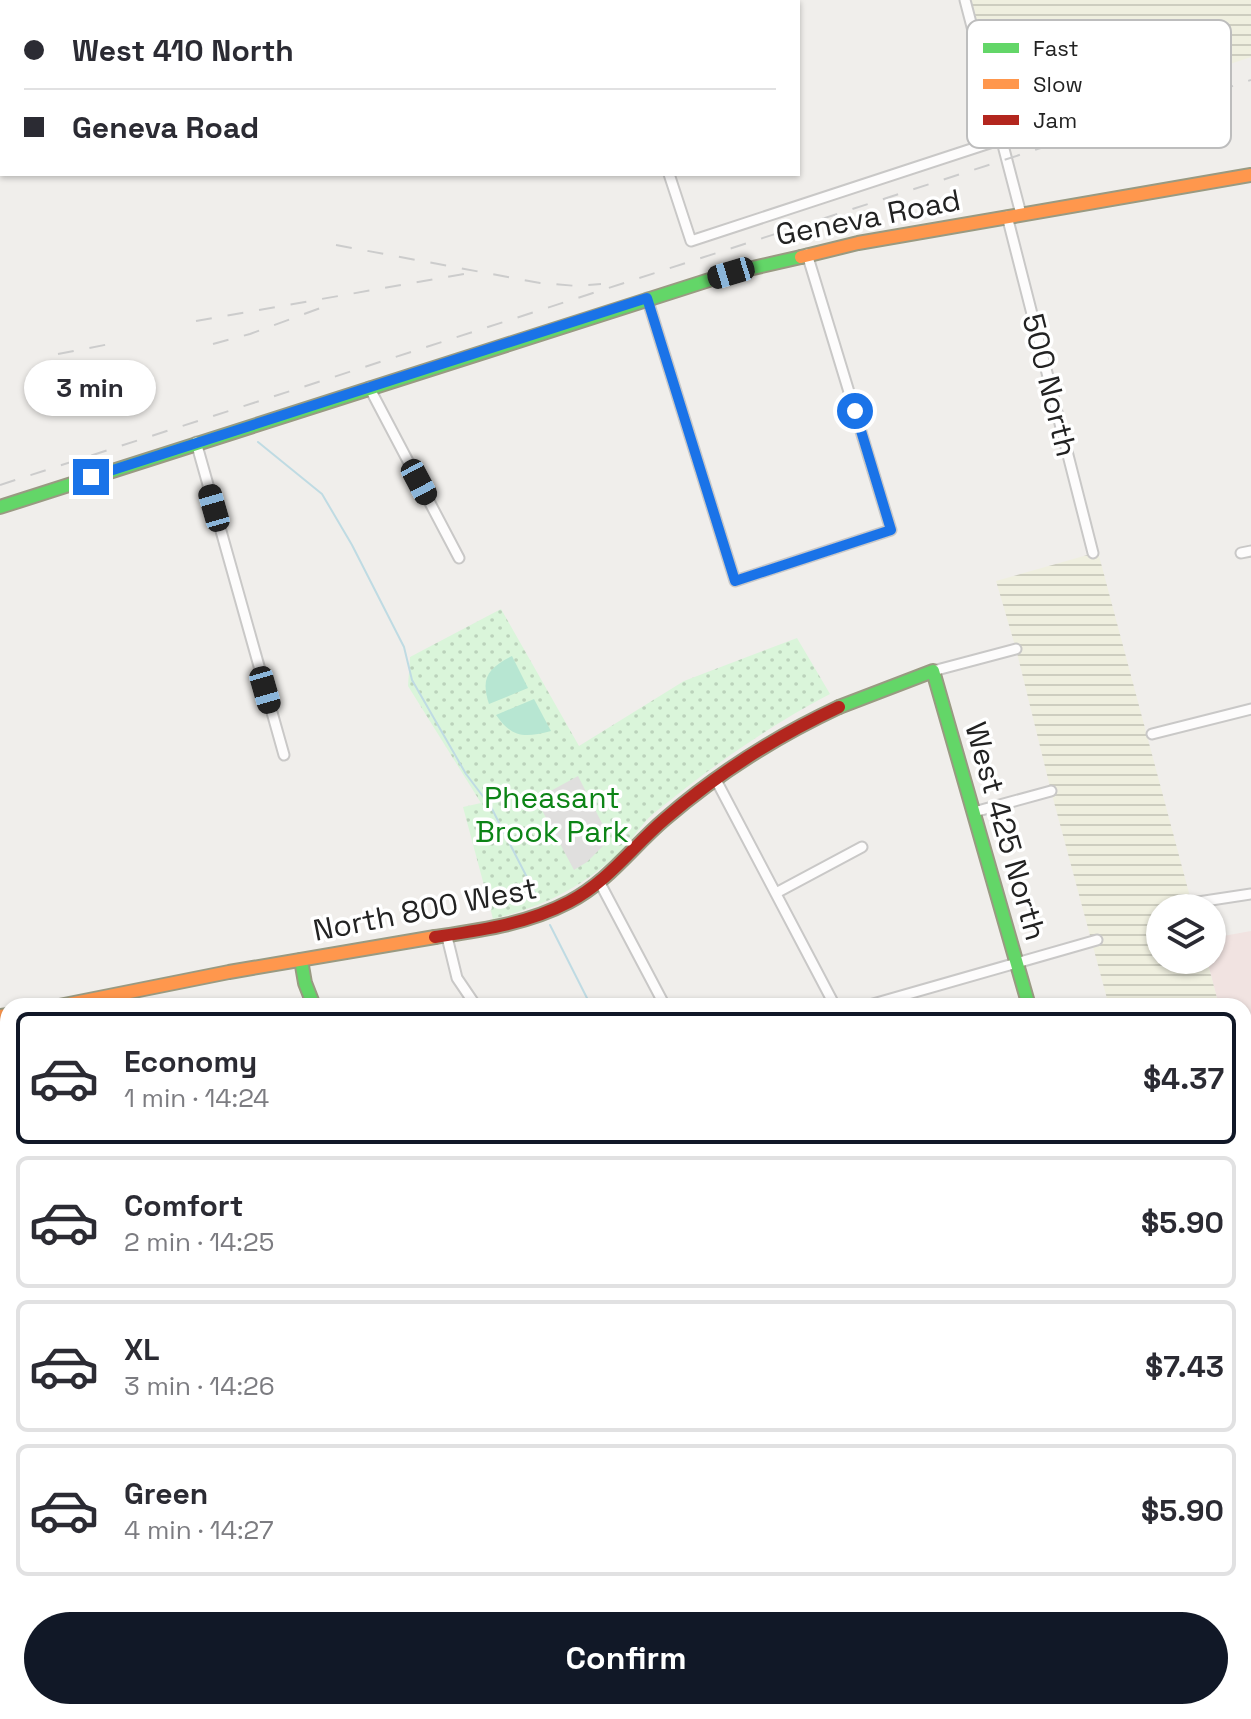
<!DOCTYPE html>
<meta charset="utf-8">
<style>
:root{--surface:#fff;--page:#f2f2f3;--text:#2b2b33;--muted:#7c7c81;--line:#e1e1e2;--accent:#111827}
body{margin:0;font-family:"Space Grotesk",sans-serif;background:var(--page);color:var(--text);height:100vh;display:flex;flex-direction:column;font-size:30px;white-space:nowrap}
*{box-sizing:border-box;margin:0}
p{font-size:26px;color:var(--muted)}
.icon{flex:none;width:44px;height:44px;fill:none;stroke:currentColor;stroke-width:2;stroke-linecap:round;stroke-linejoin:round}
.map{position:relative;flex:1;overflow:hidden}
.drawer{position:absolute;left:0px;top:998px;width:1252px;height:722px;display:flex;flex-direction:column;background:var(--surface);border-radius:24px 24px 0 0;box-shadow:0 2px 6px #0004}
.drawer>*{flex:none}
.hud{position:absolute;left:0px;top:0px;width:800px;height:176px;box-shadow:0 2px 6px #0004;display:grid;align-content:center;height:176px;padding:0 24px;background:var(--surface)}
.controls{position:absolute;left:1146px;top:894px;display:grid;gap:16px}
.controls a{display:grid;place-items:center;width:80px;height:80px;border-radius:50%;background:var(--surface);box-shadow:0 2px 6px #0004;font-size:40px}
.end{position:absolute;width:36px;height:36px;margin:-18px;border:10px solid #1a73e8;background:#fff;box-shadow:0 0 0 4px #fff}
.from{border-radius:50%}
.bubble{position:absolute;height:56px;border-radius:28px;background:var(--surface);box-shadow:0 2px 6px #0004;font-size:26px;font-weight:800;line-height:56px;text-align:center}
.car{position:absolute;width:24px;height:48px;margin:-24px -12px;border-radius:10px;box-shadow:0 0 6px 2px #0007;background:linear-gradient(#222 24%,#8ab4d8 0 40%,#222 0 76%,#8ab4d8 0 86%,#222 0)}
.hud b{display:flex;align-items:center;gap:28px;height:76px;font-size:30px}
.hud b+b{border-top:2px solid var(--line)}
.hud i{width:20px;height:20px;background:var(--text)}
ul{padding:14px 0 0;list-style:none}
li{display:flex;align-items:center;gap:24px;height:132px;margin:0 16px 12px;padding:0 8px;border:4px solid var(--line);border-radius:12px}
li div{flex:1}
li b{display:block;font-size:30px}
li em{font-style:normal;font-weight:800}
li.current{border-color:var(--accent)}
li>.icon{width:72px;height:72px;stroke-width:1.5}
.button{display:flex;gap:16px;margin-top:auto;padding:16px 24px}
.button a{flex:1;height:92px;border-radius:48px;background:var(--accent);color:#fff;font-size:32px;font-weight:800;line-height:92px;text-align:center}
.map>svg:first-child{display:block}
.commercial{fill:#f1e3e1}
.farmland{fill:url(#farmland-rules)}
.park{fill:url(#park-dots)}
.pitch{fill:#b7e6d2}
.parking{fill:#e0dfde}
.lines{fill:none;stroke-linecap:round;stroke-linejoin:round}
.stream{stroke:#bfdbe3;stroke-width:2}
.street-casing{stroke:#c9c8c7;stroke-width:13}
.fast-casing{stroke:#999a82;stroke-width:16}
.slow-casing{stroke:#999a82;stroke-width:16}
.jam-casing{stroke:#999a82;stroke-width:16}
.street{stroke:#fdfcfc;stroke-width:9}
.fast{stroke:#63d668;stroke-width:12}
.slow{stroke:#ff974d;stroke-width:12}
.jam{stroke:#b3261e;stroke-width:12}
.rail{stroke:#ccc;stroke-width:2;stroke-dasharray:16 16;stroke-linecap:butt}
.route{stroke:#1a73e8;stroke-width:10}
.labels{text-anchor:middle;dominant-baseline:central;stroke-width:7;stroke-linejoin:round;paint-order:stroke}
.street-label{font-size:30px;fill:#222;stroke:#fff}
.park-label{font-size:30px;fill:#0c8416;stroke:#fff}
.key{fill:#fff;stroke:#bdbdbd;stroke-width:2}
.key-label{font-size:22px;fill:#222}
</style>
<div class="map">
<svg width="1251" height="1719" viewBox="0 0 1251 1719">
<defs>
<pattern id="farmland-rules" width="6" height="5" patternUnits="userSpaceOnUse" patternTransform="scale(2)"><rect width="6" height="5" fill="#efefdf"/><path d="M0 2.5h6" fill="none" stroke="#cdcdbf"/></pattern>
<pattern id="park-dots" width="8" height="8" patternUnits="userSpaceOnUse" patternTransform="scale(2)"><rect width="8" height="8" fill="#daf5da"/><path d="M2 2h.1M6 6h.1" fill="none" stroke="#bbd2bb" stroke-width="1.8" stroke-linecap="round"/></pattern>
</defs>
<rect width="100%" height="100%" fill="#f0eeeb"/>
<path class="commercial" d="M1251 931V1128L1244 1102V1006H1219L1207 960H1212V938Z"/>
<path class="farmland" d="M971 0H1251V57L1161 87 1011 146Z
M1098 552 1193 908H1160V960H1207L1219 1006H1109L1051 791 1016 649 996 581Z
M1244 1102 1251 1128V1218L1244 1221Z
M1251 1505V1580L1244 1578V1527Z
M697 1712H824L827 1719H701Z
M895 1712H948L952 1719H885Z"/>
<path class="park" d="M501 609 579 746 684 681 797 638 830 694C767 727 708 769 653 814 640 825 633 840 621 851 583 887 543 907 493 919L463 807 481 803 408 686 410 657Z"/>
<path class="pitch" d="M512 656 528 688 489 704C480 677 489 668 512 656Z
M534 699 551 731C524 738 512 738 496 715Z"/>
<path class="parking" d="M578 776 610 839 587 862 574 870 536 799Z
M1080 1712H1154L1168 1719H1084Z"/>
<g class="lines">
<path class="stream" d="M258 442 322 494 352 545 404 647 412 680 466 774 491 807 536 895
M550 925 591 1006
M0 1522 8 1524"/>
<g class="street-casing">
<path id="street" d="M609 0 610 2
M965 0 1021 214
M373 1 377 0
M669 174 691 241 1002 139
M1007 216 1093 553
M647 298 735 581 891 530 807 254
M369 387 459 558
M196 442 284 755
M1241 553 1251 551
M933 671 1016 649
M1152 734 1251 709
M716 780 835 1006
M974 812 1051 791
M600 883 665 1006
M776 893 862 847
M1198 902 1251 894
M447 937 457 978 476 1006
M866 1006 1097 940
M0 1033 8 1065
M0 1340 8 1358
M0 1529 8 1553
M954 1712 958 1719
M1237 1712 1239 1719"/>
</g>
<g class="fast-casing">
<path id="fast" d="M0 507 731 273 801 257
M839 707 933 671 1029 1006
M301 960 305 983 314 1006
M685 1712 689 1719"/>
</g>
<g class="slow-casing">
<path id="slow" d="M801 257 858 243 1251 175
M59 1006 229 972 435 937
M0 1016 8 1015
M1219 1719 1224 1712"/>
</g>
<g class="jam-casing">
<path id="jam" d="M435 937C482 930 527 924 569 902 609 881 632 847 665 819 717 774 777 736 839 707
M1244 1308 1251 1306
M1244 1686 1251 1677"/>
</g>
<use href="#street" class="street"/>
<use href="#fast" class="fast"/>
<use href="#slow" class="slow"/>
<use href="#jam" class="jam"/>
<path class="rail" d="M336 245 540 283 577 286 601 284
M196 321 464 274
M213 344 250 334 326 306
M58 354 120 342
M0 485 1251 80"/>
</g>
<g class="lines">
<path class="route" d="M91 477 647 298 735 581 891 530 855 411"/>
</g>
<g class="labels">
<g class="street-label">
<text transform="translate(868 217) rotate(-11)">Geneva Road</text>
<text transform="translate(1050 385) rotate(76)">500 North</text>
<text transform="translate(1006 831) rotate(74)">West 425 North</text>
<text transform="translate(425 909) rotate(-11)">North 800 West</text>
</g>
<g class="park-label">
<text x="552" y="797">Pheasant<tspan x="552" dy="34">Brook Park</tspan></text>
</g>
</g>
<rect x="967" y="20" width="264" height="128" rx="12" class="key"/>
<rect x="983" y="43" width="36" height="10" fill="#63d668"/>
<rect x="983" y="79" width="36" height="10" fill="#ff974d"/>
<rect x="983" y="115" width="36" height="10" fill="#b3261e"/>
<g class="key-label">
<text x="1033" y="56">Fast</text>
<text x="1033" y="92">Slow</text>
<text x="1033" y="128">Jam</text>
</g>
</svg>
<div class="controls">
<a><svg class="icon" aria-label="layers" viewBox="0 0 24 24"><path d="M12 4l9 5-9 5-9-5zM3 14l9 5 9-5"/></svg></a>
</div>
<i class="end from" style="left:855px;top:411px"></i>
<i class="end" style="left:91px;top:477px"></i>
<div class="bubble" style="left:24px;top:360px;width:132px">3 min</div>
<i class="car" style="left:731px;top:273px;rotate:253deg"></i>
<i class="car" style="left:419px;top:482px;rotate:152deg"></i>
<i class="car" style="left:214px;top:508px;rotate:344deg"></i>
<i class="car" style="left:265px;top:690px;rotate:164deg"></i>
<div class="hud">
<b><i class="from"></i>West 410 North</b>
<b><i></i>Geneva Road</b>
</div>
<section class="drawer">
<ul>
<li class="current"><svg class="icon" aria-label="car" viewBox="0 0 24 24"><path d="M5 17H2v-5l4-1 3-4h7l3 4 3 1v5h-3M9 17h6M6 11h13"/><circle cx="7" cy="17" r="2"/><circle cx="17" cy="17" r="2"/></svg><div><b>Economy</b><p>1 min · 14:24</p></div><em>$4.37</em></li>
<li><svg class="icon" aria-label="car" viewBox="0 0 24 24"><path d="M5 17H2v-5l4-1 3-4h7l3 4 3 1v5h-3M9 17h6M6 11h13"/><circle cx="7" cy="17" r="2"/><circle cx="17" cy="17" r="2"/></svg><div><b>Comfort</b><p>2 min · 14:25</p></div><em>$5.90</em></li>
<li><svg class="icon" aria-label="car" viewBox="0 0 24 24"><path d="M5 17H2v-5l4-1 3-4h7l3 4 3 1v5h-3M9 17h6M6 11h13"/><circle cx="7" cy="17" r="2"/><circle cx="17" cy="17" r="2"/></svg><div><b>XL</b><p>3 min · 14:26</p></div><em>$7.43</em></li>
<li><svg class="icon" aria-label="car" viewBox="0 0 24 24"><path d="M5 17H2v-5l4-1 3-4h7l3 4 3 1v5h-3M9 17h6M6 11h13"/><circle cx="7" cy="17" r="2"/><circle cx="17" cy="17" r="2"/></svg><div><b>Green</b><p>4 min · 14:27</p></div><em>$5.90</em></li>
</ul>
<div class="button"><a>Confirm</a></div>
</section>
</div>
